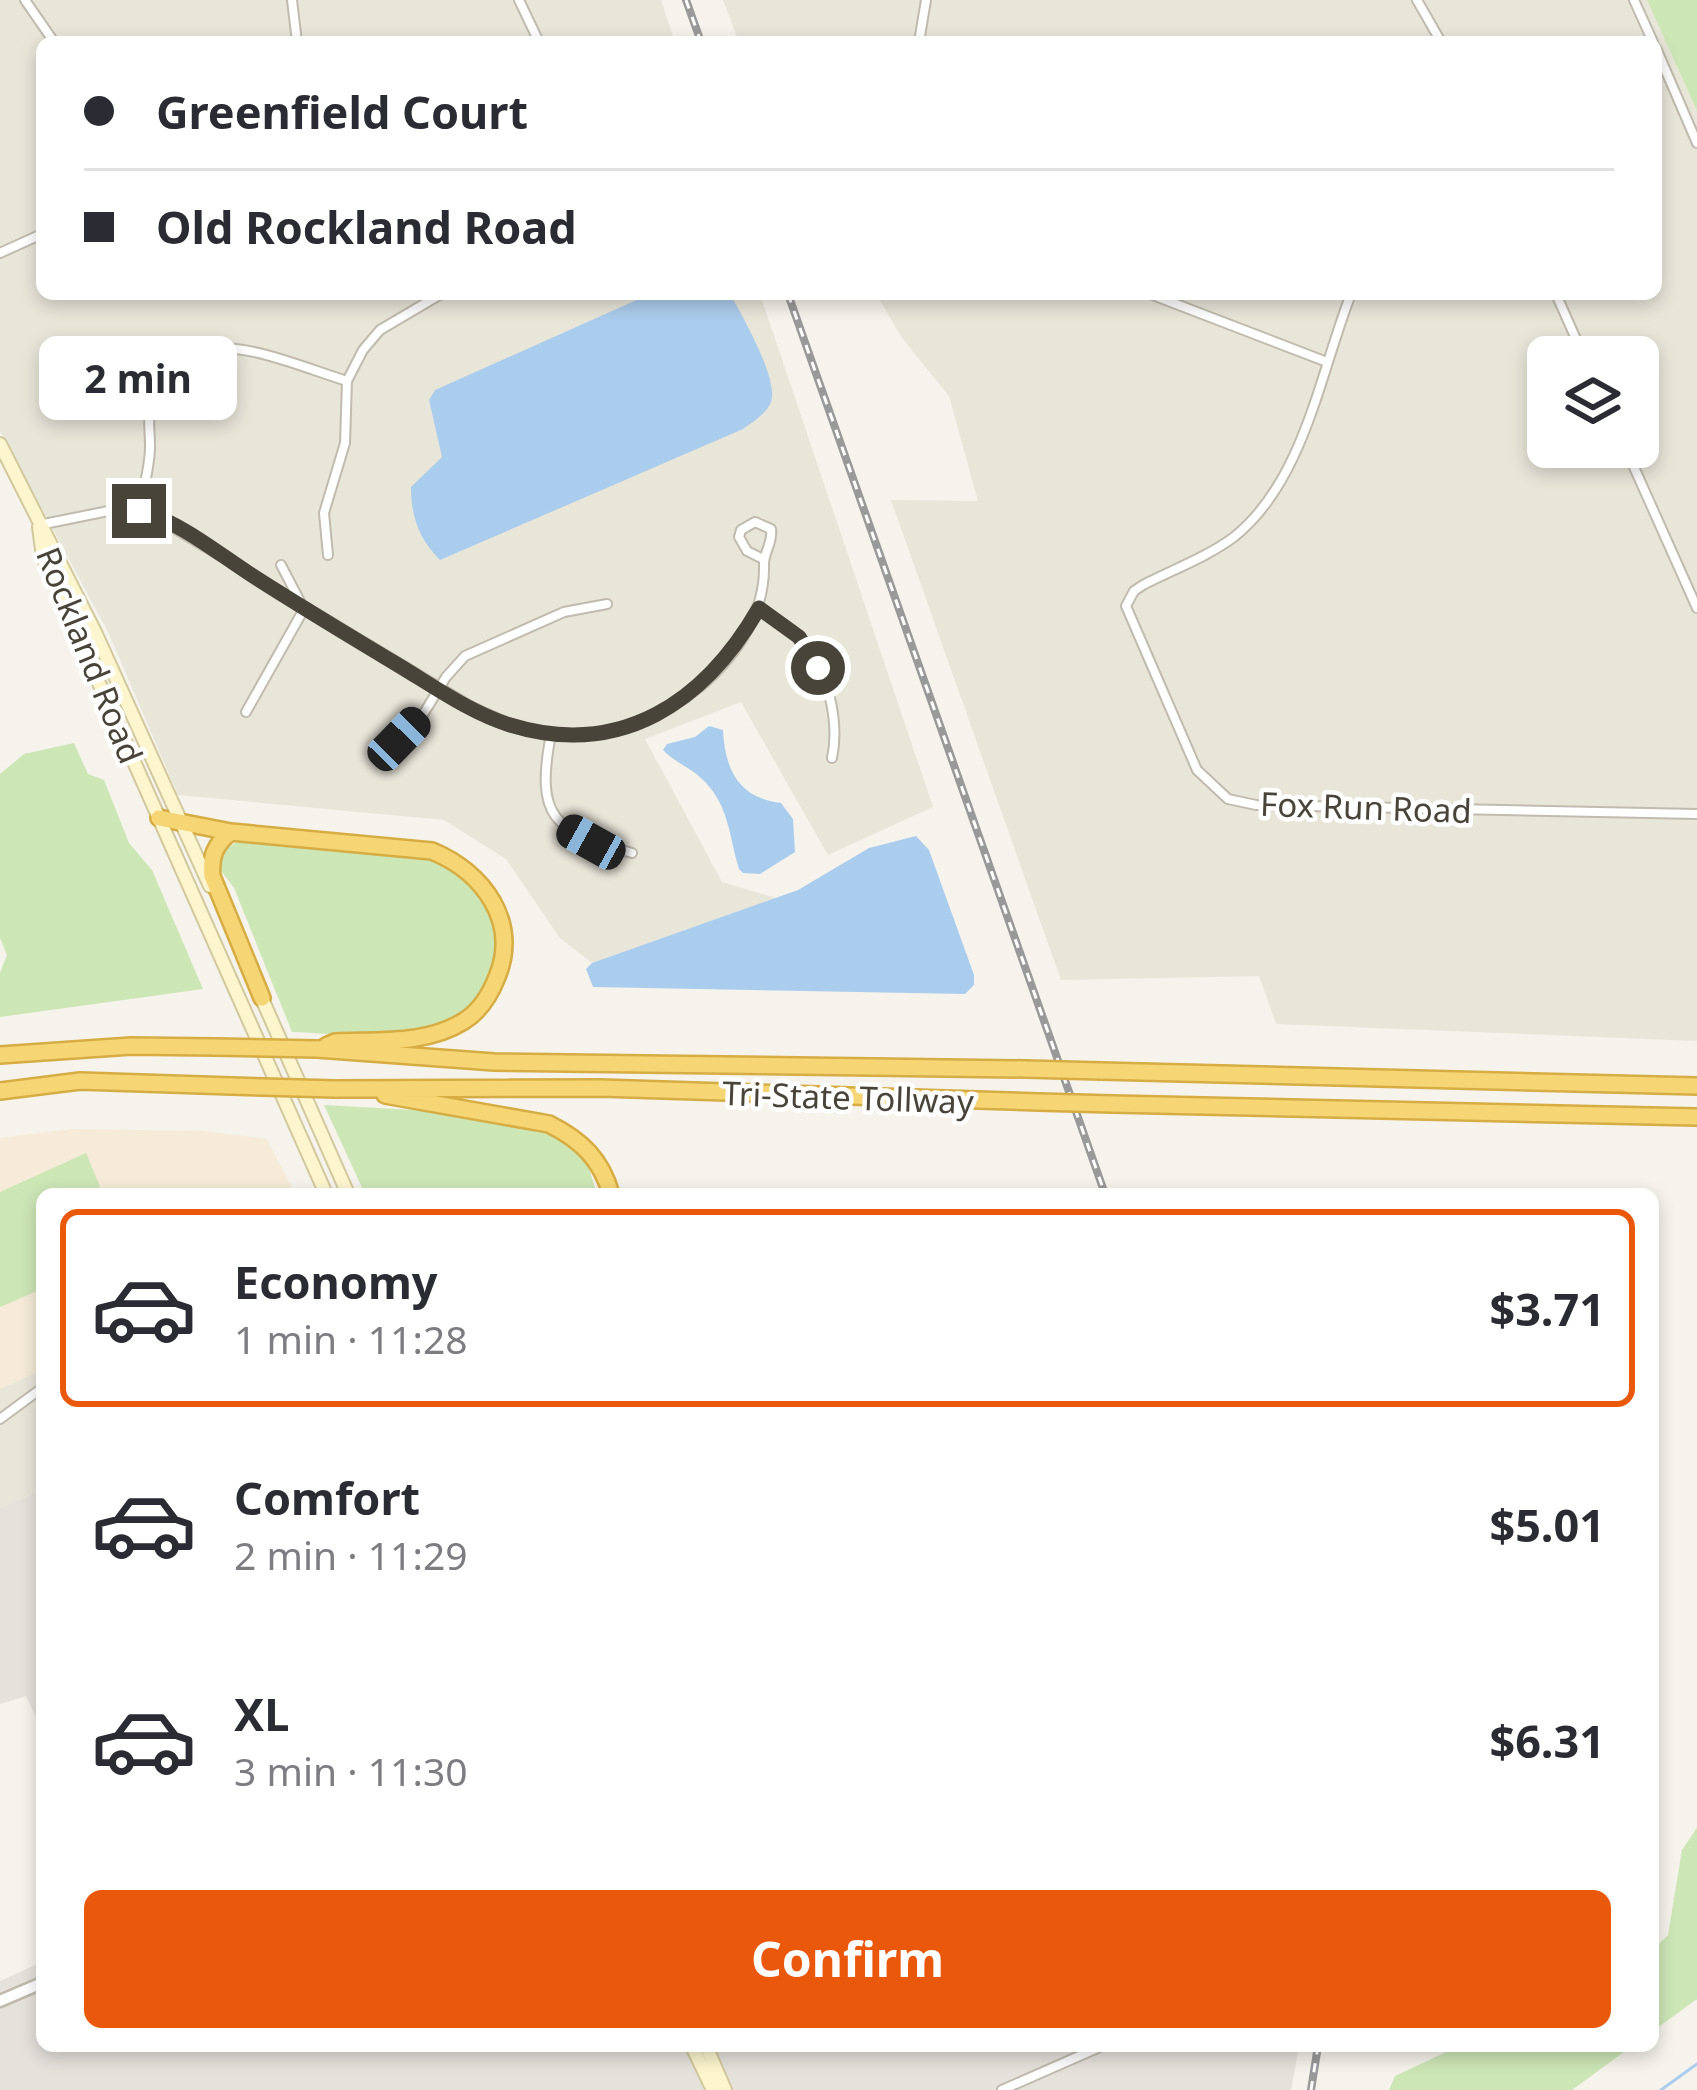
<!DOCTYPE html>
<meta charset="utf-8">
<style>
:root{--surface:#fff;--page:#f2f2f3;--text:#2b2b33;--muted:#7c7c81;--line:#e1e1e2;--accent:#ea580c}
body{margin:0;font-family:"Noto Sans",sans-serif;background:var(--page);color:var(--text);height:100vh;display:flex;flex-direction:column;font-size:45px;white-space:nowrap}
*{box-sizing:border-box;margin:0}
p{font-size:39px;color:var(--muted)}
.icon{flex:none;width:66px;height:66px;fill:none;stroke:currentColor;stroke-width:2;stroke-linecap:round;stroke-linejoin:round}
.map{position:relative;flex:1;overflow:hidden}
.drawer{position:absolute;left:36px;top:1188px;width:1623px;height:864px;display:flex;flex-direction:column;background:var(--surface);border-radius:18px;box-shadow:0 6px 18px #0003}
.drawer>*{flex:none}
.banner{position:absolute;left:36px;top:36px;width:1626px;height:264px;border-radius:18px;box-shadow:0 6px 18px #0003;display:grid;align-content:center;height:264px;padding:0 48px;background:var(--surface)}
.fabs{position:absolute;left:1527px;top:336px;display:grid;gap:24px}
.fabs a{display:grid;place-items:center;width:132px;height:132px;border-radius:18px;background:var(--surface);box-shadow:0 6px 18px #0003;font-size:60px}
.end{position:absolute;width:54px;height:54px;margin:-27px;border:15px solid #494439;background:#fff;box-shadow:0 0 0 6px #fff}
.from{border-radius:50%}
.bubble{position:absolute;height:84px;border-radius:18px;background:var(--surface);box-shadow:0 6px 18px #0003;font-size:39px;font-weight:700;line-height:84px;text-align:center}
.car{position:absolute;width:36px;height:72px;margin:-36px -18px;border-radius:15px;box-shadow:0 0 9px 3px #0007;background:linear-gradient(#222 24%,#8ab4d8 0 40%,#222 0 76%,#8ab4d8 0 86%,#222 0)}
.banner b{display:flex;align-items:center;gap:42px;height:114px;font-size:45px}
.banner b+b{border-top:3px solid var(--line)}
.banner i{width:30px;height:30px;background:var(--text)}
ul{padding:21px 0 0;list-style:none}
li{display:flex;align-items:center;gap:36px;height:198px;margin:0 24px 18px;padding:0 24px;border:6px solid transparent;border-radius:18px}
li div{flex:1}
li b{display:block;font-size:45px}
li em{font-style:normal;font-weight:700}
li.active{border-color:var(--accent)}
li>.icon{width:108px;height:108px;stroke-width:1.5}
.button{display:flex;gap:24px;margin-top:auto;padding:24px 48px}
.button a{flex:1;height:138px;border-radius:18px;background:var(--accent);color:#fff;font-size:48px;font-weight:700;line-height:138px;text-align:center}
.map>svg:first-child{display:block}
.residential{fill:#e8e5d9;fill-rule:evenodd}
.commercial{fill:#f5ebd8}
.industrial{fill:#e5e2dc}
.green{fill:#cde6b6}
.water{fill:#abcded}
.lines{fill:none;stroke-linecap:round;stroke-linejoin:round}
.stream{stroke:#abcded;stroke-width:3}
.minor-casing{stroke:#c0bbae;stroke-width:12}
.tertiary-casing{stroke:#c0bbae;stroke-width:15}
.secondary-casing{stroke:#d2c89d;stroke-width:16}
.motorway-casing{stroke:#d6ad44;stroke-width:20}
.minor{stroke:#fff;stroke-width:8}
.tertiary{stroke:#fff;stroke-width:10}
.secondary{stroke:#fcf5ce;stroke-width:12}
.motorway{stroke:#f6d674;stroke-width:15}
.rail-casing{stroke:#999;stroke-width:8}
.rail{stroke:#fff;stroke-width:3;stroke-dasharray:9;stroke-linecap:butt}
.motorway-bridge-casing{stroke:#d6ad44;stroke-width:20;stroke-linecap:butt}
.motorway-bridge{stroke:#f6d674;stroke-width:15}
.route{stroke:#494439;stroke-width:15}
.labels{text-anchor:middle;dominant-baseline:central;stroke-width:9;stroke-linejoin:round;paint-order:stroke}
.street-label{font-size:33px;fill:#494439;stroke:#fff}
</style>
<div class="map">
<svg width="1697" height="2090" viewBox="0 0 1697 2090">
<rect width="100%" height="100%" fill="#f5f3eb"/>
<path class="residential" d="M0 0H661L675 42H42V294H760L933 807 828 855 741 702 645 739 722 882 776 898 592 963 560 938 506 859 444 820 178 795 108 632 0 431Z
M723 0H1647L1697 111V1041L1276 1024 1259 976 1061 980 891 500 978 501 949 396 902 338 876 294H1656V42H739ZM1548 357H1638V447H1548Z
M42 1370V1490L0 1508V1389Z"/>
<path class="commercial" d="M72 1129 204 1131 267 1139 295 1194H42V1370L0 1389V1138Z"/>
<path class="industrial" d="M42 1490V1730L26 1696 0 1704V1508Z
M42 1962V2046H1299L1291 2090H0V1981Z"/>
<path class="green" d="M1647 0H1697V111Z
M74 743 88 774 104 780 129 843 152 870 203 989 0 1017V973L7 955 0 938V774L24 754Z
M248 834 434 855 485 893 504 959C497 971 491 989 481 1000 437 1048 351 1034 292 1032L234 888 219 868V854Z
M324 1105 433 1111 554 1132 586 1159 597 1194H365Z
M86 1153 103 1194H42V1289L0 1307V1192Z
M1697 1828V1999L1653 2031V1950L1668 1935 1682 1850Z
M1459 2046H1632L1572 2090H1389L1395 2076Z"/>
<path class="water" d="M650 294H730C742 315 779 380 771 402 767 413 753 422 743 429L440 560C419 539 411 517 411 487L442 457 429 400 435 390Z
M709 726 723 730C725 769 738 798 781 803L793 819 795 852 760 874 743 873 739 869C729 836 729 804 702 779 691 768 674 762 663 750L667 744 695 737Z
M916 836 929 850 974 975V985L965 994 593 987 586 969 592 963 798 890 869 848Z"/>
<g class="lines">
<path class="stream" d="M1661 2090 1697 2064"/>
<g class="minor-casing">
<path id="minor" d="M25 0 54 42
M292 0 297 42
M519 0 539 42
M1417 0 1441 42
M1634 0 1653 42
M919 42 926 0
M1656 48 1697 143
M0 253 42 234
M1150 294 1327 362
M1351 294C1320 373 1304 481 1234 537 1207 557 1172 570 1143 585L1134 591 1126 606 1197 770 1228 799 1256 805 1697 814
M1556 294 1584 357
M1625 447 1697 608
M139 511C143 490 150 468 150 446 150 433 148 421 150 408 168 304 284 362 347 381
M39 525 123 508 151 514 470 706C501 721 532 734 567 736 657 740 767 657 764 564 764 552 773 543 771 529L755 522 741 530 739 537 747 551 763 559
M328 555 324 513 345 443 347 381 363 350 380 330 441 294
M759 608C773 617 788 625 800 637 827 667 840 720 832 758
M246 712 304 609 281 565
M551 734C535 818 553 831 632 853
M399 739 424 713 446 677 465 656 564 612 607 604
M0 1419 42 1388
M1002 2090 1102 2046"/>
</g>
<g class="tertiary-casing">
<path id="tertiary" d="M0 2001 42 1983"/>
</g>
<g class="secondary-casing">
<path id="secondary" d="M0 444 95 632 210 886
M39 527 43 557 326 1194
M259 992 348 1194
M692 2046 713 2090
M706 2046 725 2090"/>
</g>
<g class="motorway-casing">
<path id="motorway" d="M159 818 231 832 432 851C483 872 520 922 497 977 490 995 480 1011 464 1021 426 1045 378 1040 335 1042L326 1046
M231 832C215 844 210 857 212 876L262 998
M317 1049 494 1062 1026 1069
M0 1055 131 1046 215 1047
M1101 1071 1697 1086
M335 1089 601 1088 1038 1102
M0 1091 80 1081 232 1086
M385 1095 549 1124C581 1140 601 1159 611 1194
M1113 1104 1697 1117"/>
</g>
<use href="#minor" class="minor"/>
<use href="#tertiary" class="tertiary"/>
<use href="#secondary" class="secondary"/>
<use href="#motorway" class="motorway"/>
<g class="rail-casing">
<path id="rail" d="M686 0 701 42
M788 294 1105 1194
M1311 2090 1318 2046"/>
</g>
<use href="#rail" class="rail"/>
<g class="motorway-bridge-casing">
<path id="motorway-bridge" d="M215 1047 317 1049
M1026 1069 1101 1071
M232 1086 335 1089
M1038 1102 1113 1104"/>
</g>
<use href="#motorway-bridge" class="motorway-bridge"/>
</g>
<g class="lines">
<path class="route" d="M139 511C179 521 216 552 250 574 298 605 348 635 398 665 433 686 471 713 510 725 621 759 705 702 759 608L799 637 818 668"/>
</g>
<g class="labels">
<g class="street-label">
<text transform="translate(90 655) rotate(68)">Rockland Road</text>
<text transform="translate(1366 807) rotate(2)">Fox Run Road</text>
<text transform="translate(848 1097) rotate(2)">Tri-State Tollway</text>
</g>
</g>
</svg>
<div class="fabs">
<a><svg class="icon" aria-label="layers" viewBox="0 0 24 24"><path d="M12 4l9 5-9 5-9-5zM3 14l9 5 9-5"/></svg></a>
</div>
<i class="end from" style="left:818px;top:668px"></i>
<i class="end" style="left:139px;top:511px"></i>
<div class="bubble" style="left:39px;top:336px;width:198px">2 min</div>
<i class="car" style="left:399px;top:739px;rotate:44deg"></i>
<i class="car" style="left:591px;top:842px;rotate:299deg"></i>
<div class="banner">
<b><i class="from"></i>Greenfield Court</b>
<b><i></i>Old Rockland Road</b>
</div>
<section class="drawer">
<ul>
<li class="active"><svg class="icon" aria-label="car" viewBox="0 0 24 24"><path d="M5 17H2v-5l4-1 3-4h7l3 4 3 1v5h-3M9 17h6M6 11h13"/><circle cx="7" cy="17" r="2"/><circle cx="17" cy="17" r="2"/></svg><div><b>Economy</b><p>1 min · 11:28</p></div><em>$3.71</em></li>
<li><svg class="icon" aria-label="car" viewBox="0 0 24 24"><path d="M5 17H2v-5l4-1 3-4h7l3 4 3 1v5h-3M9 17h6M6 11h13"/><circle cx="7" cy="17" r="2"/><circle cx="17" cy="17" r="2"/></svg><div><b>Comfort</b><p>2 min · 11:29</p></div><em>$5.01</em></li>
<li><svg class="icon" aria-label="car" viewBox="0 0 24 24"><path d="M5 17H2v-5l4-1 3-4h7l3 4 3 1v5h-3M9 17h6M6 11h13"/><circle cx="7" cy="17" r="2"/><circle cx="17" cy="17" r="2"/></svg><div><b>XL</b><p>3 min · 11:30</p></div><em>$6.31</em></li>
</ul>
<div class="button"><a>Confirm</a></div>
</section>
</div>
